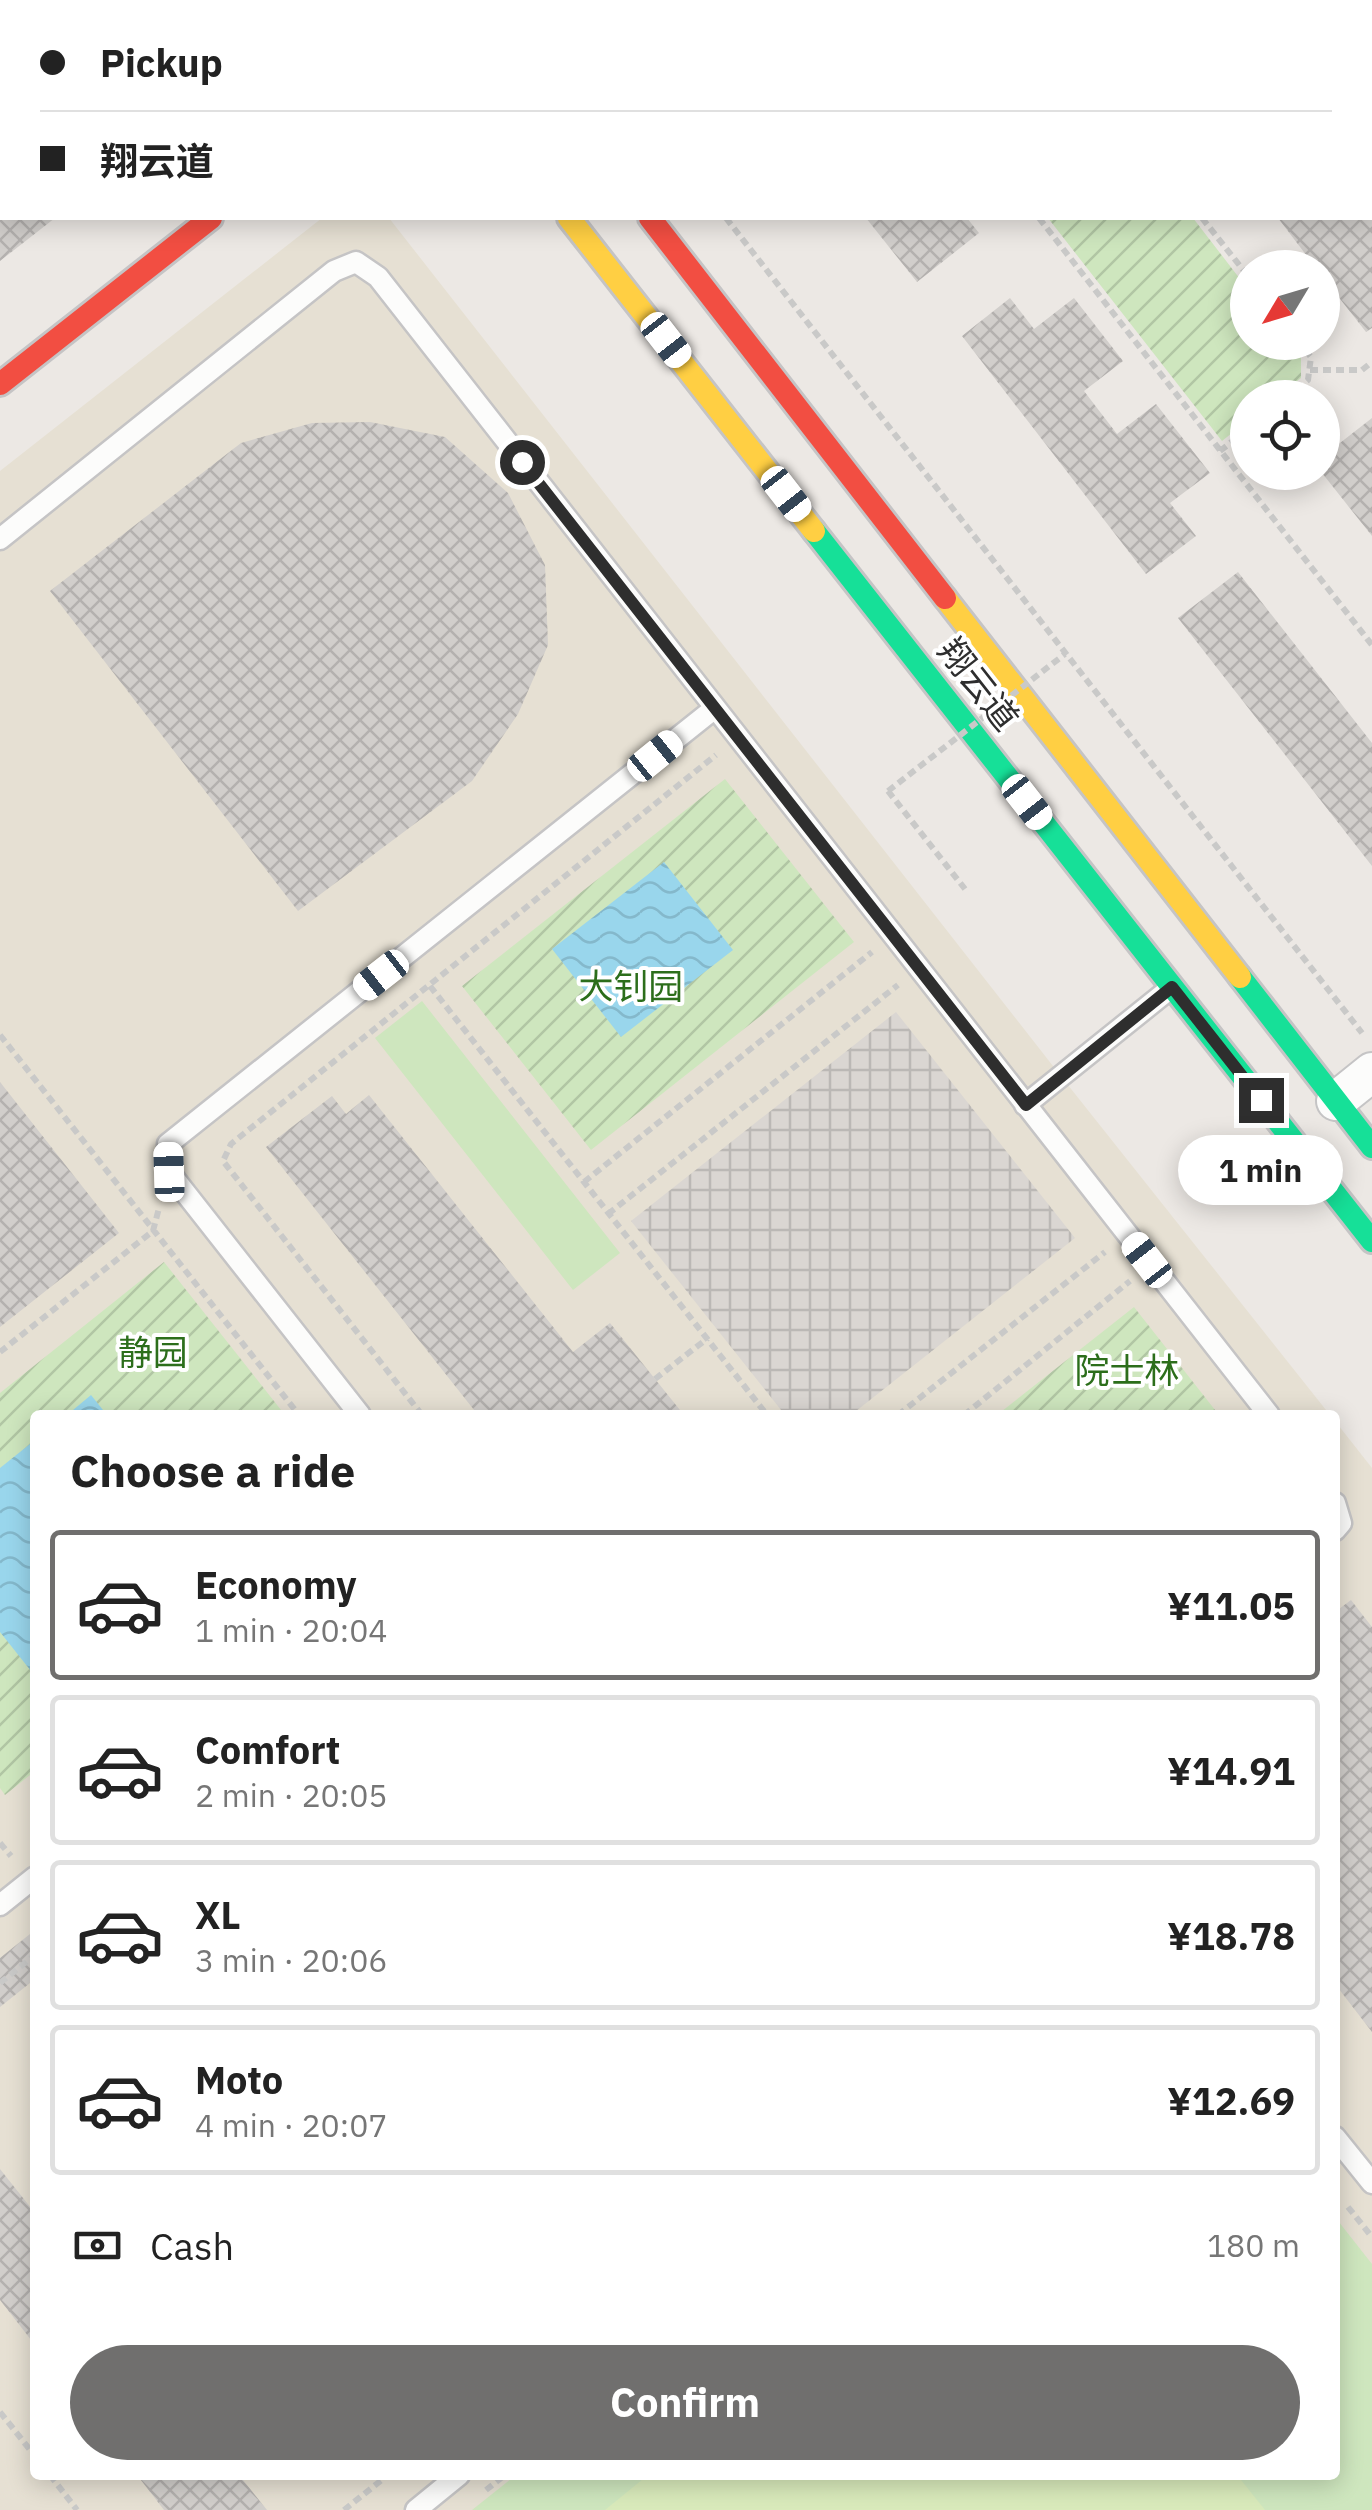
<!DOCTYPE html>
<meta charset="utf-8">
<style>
:root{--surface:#fff;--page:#f2f2f2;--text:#222;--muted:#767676;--line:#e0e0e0;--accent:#706f6e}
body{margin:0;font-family:"IBM Plex Sans","Noto Sans SC",sans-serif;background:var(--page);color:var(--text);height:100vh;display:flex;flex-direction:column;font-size:38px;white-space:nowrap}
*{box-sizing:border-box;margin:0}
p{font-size:32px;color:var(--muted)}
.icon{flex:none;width:55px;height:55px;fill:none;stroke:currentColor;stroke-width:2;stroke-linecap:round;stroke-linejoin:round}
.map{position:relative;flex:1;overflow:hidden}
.details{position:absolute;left:30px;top:1410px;width:1310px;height:1070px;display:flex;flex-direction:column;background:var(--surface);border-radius:10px;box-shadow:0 5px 25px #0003}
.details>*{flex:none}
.hud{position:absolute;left:0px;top:0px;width:1372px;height:220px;box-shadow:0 5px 25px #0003;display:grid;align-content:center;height:220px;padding:0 40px;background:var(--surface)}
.needle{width:65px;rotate:232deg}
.buttons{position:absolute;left:1230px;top:250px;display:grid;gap:20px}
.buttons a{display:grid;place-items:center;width:110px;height:110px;border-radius:50%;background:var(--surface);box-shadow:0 5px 25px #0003;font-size:50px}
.end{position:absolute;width:45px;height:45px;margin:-22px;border:12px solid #2e2e2e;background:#fff;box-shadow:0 0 0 5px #fff}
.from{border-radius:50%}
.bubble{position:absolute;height:70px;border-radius:35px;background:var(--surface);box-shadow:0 5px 25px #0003;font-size:32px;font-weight:800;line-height:70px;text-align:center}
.car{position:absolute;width:30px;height:60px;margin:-30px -15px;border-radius:12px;box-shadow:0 0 8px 2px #0007;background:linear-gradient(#fff 24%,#345 0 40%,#fff 0 76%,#345 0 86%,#fff 0)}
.hud b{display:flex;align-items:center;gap:35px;height:95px;font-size:38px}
.hud b+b{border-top:2px solid var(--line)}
.hud i{width:25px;height:25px;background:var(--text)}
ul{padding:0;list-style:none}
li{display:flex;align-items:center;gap:30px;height:150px;margin:0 20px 15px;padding:0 20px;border:5px solid var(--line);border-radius:10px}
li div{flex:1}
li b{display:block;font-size:38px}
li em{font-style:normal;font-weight:800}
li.current{border-color:var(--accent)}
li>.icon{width:90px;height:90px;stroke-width:1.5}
h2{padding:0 40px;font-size:45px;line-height:120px}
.pay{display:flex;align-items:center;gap:25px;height:110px;padding:0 40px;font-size:38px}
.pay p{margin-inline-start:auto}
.button{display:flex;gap:20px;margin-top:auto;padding:20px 40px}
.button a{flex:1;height:115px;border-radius:60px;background:var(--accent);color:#fff;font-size:40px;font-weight:800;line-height:115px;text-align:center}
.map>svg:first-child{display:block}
.education{fill:#e6e0d3}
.grass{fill:#cee6be}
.garden{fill:url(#garden-furrows)}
.pitch{fill:#d9eabb}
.plaza{fill:url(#plaza-grid)}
.water{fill:url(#water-waves)}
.building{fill:url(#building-cross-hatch)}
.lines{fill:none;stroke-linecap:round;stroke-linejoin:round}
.lane-casing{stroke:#c5c4c5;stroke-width:25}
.street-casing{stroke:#c5c4c5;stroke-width:42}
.fast-casing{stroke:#c5c4c5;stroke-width:28}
.slow-casing{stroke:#c5c4c5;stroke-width:28}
.jam-casing{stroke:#c5c4c5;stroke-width:28}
.path{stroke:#c9c9c8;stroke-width:6;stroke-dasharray:8 5;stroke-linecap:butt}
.lane{stroke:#fcfcfb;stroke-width:20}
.street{stroke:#fcfcfb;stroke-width:38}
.fast{stroke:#16e098;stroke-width:22}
.slow{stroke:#ffcf43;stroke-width:22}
.jam{stroke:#f24e42;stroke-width:22}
.path-bridge{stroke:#c9c9c8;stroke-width:6;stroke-dasharray:8 5;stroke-linecap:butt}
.route{stroke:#2e2e2e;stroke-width:12}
.labels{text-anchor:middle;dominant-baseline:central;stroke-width:8;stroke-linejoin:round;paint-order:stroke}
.street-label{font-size:35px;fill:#2e2e2e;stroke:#fff}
.park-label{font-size:35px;fill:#2c6e1b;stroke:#fff}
</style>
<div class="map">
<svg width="1372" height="2510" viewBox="0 0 1372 2510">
<defs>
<pattern id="garden-furrows" width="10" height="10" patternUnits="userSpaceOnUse" patternTransform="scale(2.5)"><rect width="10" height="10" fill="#cee6be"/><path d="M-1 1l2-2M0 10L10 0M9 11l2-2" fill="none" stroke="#b1c6a4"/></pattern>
<pattern id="plaza-grid" width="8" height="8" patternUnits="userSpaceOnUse" patternTransform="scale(2.5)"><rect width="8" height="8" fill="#dad6d2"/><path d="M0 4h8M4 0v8" fill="none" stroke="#bbb8b5"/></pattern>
<pattern id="water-waves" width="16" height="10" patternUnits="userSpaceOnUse" patternTransform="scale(2.5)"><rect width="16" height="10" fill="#99d6ec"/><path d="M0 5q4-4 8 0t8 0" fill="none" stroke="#84b8cb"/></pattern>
<pattern id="building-cross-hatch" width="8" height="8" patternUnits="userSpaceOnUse" patternTransform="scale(2.5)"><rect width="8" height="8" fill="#d1cecb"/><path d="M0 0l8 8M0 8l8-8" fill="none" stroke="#b4b1af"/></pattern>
</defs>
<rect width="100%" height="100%" fill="#ece8e4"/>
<path class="education" d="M322 218H389L1060 1075 1330 1415H35V2475H1335V1421L1372 1468V2510H0V471Z"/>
<path class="grass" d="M422 1001 620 1253 573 1290 375 1038Z
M1335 2217 1372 2264V2510H472L516 2475H1335Z"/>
<path class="garden" d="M1048 218H1193L1247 288 1248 342 1290 343 1301 356V378L1277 397 1248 398 1247 421 1222 441Z
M725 779 854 942 591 1150 462 986Z
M164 1262 285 1415H35V1771L5 1795 0 1788V1393Z
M1134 1307 1219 1415H997Z"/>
<path class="pitch" d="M648 2475H1237L1265 2510H605Z"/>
<path class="plaza" d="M896 1012 1075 1238 851 1415H785L631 1221Z"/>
<path class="water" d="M664 862 733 950 621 1037 552 949Z
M91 1395 107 1415H67Z
M35 1440V1676L0 1632V1468Z"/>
<path class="building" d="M0 218H55L0 261Z
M866 218H967L979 233 917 282Z
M1278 218H1372V328L1366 332 1322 276V268H1316Z
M1010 298 1034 329 1074 298 1123 361 1084 391 1117 434 1156 404 1210 473 1170 503 1196 536 1146 574 962 336Z
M1372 418V536L1322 473V457Z
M370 422 445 437 508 493 545 565 548 645 518 714 472 781 298 911 50 591 241 443 312 423Z
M1238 572 1372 743V866L1178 618Z
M0 1082 119 1233 0 1327Z
M369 1095 573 1352 610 1323 684 1415H478L266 1147 332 1096 346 1114Z
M1351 1600 1372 1627V2032L1335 1984V1612Z
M35 1930V1979L0 2007V1958Z
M0 2169 35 2213V2345L0 2300Z
M137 2475H239L267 2510H164Z"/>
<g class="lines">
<g class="lane-casing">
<path id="lane" d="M0 539 334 271 356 262 378 277 1269 1415
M1025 1105 1172 987
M360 1415 169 1172 168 1144 715 708
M1335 1503 1341 1523 1335 1530
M0 1905 35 1877
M1335 2137 1372 2183
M416 2510 459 2475"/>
</g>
<g class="street-casing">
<path id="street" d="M1300 0 1302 2
M1336 0 1338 2
M1370 43 1372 46
M1370 90 1372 92
M1336 1101 1372 1072"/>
</g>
<g class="fast-casing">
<path id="fast" d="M481 0 483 2
M814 531 1372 1241
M1240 977 1372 1147"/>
</g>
<g class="slow-casing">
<path id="slow" d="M569 218 814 531
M945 598 1240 977"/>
</g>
<g class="jam-casing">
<path id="jam" d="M399 0 401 2
M650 218 945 598
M0 384 211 218"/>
</g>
<path class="path" d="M555 0 557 2
M1032 0 1034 2
M1021 2 1024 0
M726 218 1362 1033
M1039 218 1372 645
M1202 218 1248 276
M1310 370H1362L1372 362
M1287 398 1308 380 1311 357 1299 342
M1220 451 1248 429
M888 791 965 889
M430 986 767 1415
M0 1035 299 1415
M584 1182 872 952
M608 1214 898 985
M0 1352 153 1231 159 1208
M655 1379 708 1338
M422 1415 223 1161 231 1144 716 755
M898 1415 1105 1252
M964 1415 1130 1281
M0 1843 11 1856
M0 1983 35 1955
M1348 2207 1372 2237
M0 2412 35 2456
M50 2475 77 2510
M486 2490 505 2475
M344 2510 388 2475"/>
<use href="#lane" class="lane"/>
<use href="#street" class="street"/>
<use href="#fast" class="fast"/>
<use href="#slow" class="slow"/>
<use href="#jam" class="jam"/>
<path class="path-bridge" d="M888 791 1065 654"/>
</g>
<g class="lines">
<path class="route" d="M522 462 1026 1105 1172 987 1261 1100"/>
</g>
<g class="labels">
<g class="street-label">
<text transform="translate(979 684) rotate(52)">翔云道</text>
</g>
<g class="park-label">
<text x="631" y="986">大钊园</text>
<text x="153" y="1352">静园</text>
<text x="1127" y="1370">院士林</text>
</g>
</g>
</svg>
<div class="buttons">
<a><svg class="needle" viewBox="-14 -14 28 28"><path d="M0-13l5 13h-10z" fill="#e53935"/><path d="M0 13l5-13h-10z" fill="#767676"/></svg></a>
<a><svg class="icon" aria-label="locate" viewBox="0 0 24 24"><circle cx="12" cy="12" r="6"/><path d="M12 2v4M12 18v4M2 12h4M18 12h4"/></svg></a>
</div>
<i class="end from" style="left:522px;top:462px"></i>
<i class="end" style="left:1261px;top:1100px"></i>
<div class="bubble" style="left:1178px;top:1135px;width:165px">1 min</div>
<i class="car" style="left:666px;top:340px;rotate:142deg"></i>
<i class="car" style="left:786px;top:494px;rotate:142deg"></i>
<i class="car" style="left:655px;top:756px;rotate:51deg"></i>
<i class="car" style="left:1027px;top:802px;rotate:142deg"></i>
<i class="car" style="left:381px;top:975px;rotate:232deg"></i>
<i class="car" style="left:169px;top:1172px;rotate:358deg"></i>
<i class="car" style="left:1147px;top:1260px;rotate:322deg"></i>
<div class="hud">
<b><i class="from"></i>Pickup</b>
<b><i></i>翔云道</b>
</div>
<section class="details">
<h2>Choose a ride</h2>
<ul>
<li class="current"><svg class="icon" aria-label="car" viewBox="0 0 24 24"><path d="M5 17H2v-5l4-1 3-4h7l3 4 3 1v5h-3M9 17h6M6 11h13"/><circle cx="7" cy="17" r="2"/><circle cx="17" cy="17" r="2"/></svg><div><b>Economy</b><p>1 min · 20:04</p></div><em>¥11.05</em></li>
<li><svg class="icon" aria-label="car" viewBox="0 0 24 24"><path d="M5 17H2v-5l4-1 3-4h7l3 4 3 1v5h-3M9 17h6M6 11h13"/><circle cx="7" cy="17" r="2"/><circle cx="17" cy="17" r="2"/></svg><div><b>Comfort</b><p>2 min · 20:05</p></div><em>¥14.91</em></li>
<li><svg class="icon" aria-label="car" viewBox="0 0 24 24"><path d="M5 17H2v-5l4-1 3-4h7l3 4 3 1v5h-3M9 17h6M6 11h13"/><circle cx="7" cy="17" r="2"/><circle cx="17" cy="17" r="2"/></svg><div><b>XL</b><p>3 min · 20:06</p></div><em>¥18.78</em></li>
<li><svg class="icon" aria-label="car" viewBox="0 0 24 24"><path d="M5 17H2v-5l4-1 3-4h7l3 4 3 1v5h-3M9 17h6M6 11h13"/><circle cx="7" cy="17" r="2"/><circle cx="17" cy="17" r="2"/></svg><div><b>Moto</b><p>4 min · 20:07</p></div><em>¥12.69</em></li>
</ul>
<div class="pay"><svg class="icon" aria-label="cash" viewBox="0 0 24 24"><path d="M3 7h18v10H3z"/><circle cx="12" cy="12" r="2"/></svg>Cash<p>180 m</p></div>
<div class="button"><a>Confirm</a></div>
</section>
</div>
